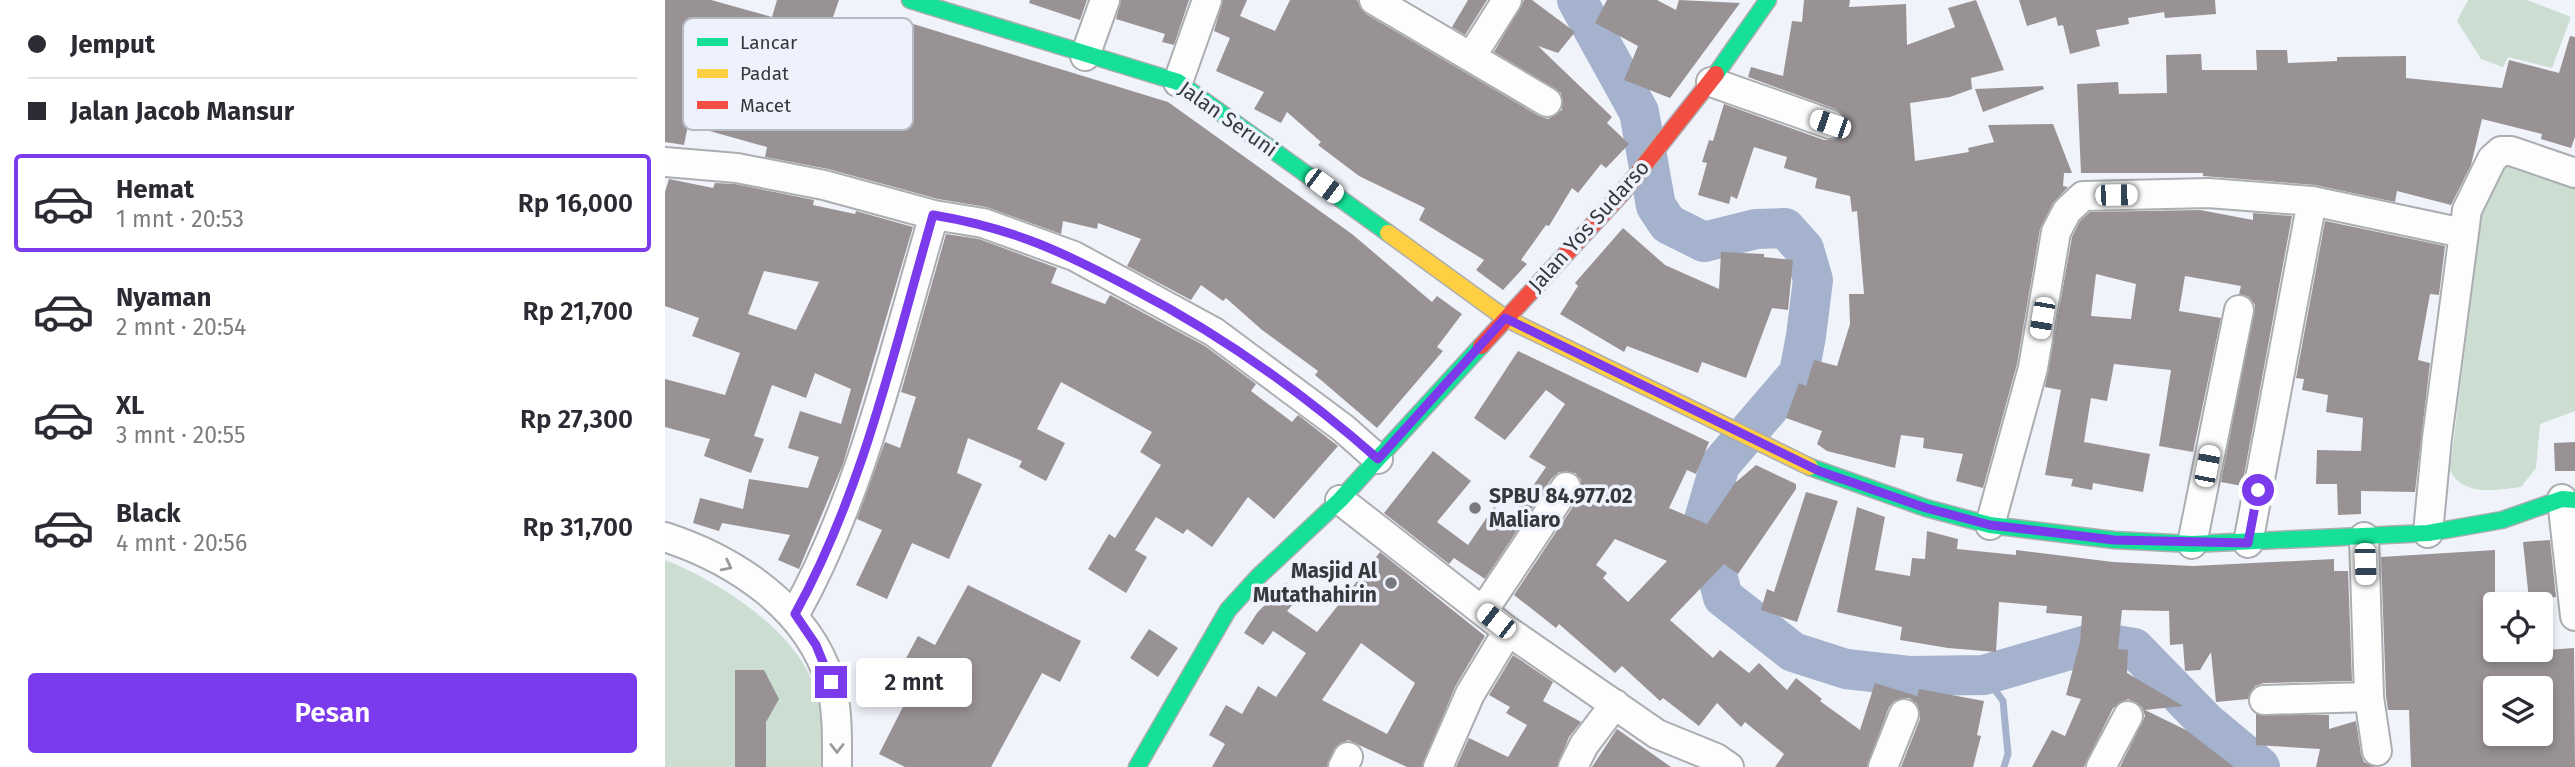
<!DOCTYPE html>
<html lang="id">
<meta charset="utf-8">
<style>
:root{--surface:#fff;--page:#f2f2f3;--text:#2b2b33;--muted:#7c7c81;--line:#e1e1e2;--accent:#7c3aed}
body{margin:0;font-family:"Fira Sans",sans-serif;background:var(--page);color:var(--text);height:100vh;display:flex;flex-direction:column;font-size:26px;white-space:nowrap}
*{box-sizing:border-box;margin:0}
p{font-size:23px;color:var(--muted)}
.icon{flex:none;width:38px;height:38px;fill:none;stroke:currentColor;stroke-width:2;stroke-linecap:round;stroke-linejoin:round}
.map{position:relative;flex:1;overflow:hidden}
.side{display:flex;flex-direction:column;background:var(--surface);width:665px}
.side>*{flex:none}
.guide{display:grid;align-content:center;height:154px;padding:0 28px;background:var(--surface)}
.tools{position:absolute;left:1818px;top:592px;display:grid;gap:14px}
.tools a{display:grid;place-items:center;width:70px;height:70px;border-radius:7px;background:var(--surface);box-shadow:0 4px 10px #0003;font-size:35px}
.end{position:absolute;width:32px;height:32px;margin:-16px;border:9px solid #7c3aed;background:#fff;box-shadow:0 0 0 4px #fff}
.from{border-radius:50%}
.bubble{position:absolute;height:49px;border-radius:7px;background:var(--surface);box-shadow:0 4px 10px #0003;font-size:23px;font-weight:600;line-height:49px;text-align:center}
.car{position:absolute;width:21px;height:42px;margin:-21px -10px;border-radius:9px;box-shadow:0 0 5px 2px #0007;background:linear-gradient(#fff 24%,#345 0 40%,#fff 0 76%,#345 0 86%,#fff 0)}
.guide b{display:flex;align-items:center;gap:24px;height:66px;font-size:26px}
.guide b+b{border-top:2px solid var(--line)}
.guide i{width:18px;height:18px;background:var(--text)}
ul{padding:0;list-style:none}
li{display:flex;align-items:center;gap:21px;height:98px;margin:0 14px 10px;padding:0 14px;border:4px solid transparent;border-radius:7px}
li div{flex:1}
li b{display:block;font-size:26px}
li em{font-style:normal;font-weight:600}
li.active{border-color:var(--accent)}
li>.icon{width:63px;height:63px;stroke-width:1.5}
.action{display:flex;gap:14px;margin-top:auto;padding:14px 28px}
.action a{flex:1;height:80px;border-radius:7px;background:var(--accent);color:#fff;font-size:28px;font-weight:600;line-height:80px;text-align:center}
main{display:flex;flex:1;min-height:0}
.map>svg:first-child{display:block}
.green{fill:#ccded2}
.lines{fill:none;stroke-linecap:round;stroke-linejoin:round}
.stream{stroke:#a4b2cd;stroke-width:7}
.river{stroke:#a4b2cd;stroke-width:40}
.building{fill:#999295;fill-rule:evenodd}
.street-casing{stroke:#abadb1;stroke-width:32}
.fast-casing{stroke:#abadb1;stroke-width:19}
.slow-casing{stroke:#abadb1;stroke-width:19}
.jam-casing{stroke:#abadb1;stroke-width:19}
.street{stroke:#fdfdfe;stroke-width:28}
.fast{stroke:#16e098;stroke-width:16}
.slow{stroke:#ffcf43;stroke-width:16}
.jam{stroke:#f24e42;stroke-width:16}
.oneway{stroke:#9a9a9d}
.route{stroke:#7c3aed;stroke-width:9}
.poi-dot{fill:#77797e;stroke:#edf2fd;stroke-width:2.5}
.labels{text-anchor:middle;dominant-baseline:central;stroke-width:7;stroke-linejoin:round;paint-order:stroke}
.street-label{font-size:21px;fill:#36383c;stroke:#edf2fd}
.poi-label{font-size:21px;font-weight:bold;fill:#36383c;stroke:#edf2fd;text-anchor:start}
.key{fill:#edf2fd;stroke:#b6bac3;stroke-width:2}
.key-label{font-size:19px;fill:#36383c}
</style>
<main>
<section class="side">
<div class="guide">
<b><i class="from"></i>Jemput</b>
<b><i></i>Jalan Jacob Mansur</b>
</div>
<ul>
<li class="active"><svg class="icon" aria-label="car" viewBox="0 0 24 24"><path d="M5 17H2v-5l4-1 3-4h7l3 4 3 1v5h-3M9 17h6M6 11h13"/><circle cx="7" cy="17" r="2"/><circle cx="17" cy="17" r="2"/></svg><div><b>Hemat</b><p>1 mnt · 20:53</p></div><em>Rp 16,000</em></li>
<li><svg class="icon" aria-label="car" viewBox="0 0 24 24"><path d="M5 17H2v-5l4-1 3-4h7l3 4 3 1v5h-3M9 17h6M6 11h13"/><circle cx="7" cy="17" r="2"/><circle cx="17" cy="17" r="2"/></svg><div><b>Nyaman</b><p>2 mnt · 20:54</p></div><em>Rp 21,700</em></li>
<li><svg class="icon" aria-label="car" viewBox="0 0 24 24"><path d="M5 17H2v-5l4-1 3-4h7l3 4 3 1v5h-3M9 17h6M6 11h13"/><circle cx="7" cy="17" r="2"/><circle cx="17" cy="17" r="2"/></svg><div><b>XL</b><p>3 mnt · 20:55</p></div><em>Rp 27,300</em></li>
<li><svg class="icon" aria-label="car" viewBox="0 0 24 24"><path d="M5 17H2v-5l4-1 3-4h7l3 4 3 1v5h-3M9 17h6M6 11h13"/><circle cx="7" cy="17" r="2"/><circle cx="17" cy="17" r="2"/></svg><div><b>Black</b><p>4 mnt · 20:56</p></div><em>Rp 31,700</em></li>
</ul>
<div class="action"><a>Pesan</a></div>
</section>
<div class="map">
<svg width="1910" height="767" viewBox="0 0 1910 767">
<rect width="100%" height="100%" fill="#f0f3fa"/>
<path class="green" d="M1803 0H1862L1906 17 1887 68 1843 57 1838 67 1816 59 1792 21Z
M1835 155 1910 168V411L1875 424 1871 468 1856 487C1830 490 1798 497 1785 470L1821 176Z
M0 560C54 581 134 632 151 692 157 716 158 742 158 767H0Z"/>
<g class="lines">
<path class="stream" d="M1319 675 1338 701 1343 754 1339 767"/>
<path class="river" d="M912 0 974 112 991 206 1003 224 1039 242 1091 229 1120 228 1139 249 1148 280 1141 336 1134 373 1055 465 1038 523 1058 597 1128 652 1181 669 1244 676 1319 675 1432 642 1469 648 1542 723 1595 767"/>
</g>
<path class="building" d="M0 0H46L107 17 112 0H174L168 17 239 46 245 23 503 102 687 234 767 302 772 296 797 314 772 347 778 351 712 428 650 375 653 371 597 330 561 298 558 301 536 285 526 300 462 266 476 239 433 223 432 229 398 221 396 234 321 207 273 199 163 169 100 157 102 147 23 125 19 145 0 142ZM95 47 155 67 141 104 84 84Z
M365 0H422L415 20 364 3Z
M456 0H524L509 45 497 42 500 34 451 19Z
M558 0H582L575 16 610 31 625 0H692L701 14 874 116 883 119 897 110 896 93 829 52 859 0H867L910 32 893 53 873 46 947 117 942 123 964 144 941 168 936 164 913 193 907 188 884 226 881 225 856 260 862 264 838 290 811 270 819 260 754 220 760 208 694 176 653 145 656 142 622 112 616 123 589 109 599 92 551 71 565 38 549 31Z
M803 0H822L800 35 787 27Z
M942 0H992L1011 10 1014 0 1075 3 1005 98 959 80 973 46 930 23Z
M1139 0H1185L1184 7 1241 4 1242 45 1290 27 1283 8 1311 0 1339 70 1306 78 1307 89 1285 97 1245 103 1250 161 1304 152 1303 148 1329 142 1323 125 1388 124 1407 173H1399L1398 186 1403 187 1388 203 1375 229 1352 364 1318 488 1291 481 1298 454 1258 448 1259 438 1236 435 1230 468 1162 451 1152 444 1157 431 1121 418 1134 383 1141 386 1149 360 1172 366 1185 324 1184 294H1199L1192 211 1187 212 1185 196 1150 188 1152 178 1119 168 1122 157 1089 147 1072 199 1066 196 1064 204 1033 195 1042 163 1037 162 1044 140 1048 141 1059 104 1159 140H1169L1180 130 1181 120 1171 109 1083 77 1086 67 1118 76 1127 21 1137 22Z
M1354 0H1550L1551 14 1500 18 1499 12 1463 18 1464 24 1431 30 1435 46 1405 54 1398 25 1393 26 1391 17 1362 26Z
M1905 36 1910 37V137L1906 148 1876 139 1877 134 1817 119 1806 165 1786 205 1732 191 1730 202 1650 185 1538 176V173H1416L1412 84 1453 82 1454 94 1502 93 1501 55 1536 54 1537 70H1592L1591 50H1622L1623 63 1672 61V57L1741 56V78L1837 88 1844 60 1894 73Z
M1378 86 1379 89 1318 112 1310 89Z
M4 179 48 188 50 183 70 184 149 200 148 205 190 214 191 211 248 227 178 464 134 569 113 560 125 535 57 523 54 531 28 523 35 498 78 509 84 479 143 488 154 457 123 448 135 411 176 424 186 389 150 373 141 398 107 385 89 436 99 439 86 473 39 456 45 439 0 427V379L60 395 75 353 27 336 34 318 0 306V192ZM99 271 154 282 131 330 83 314Z
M1535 210 1588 220V213L1627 216 1577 486 1556 482 1590 305 1584 297 1574 294 1576 286 1520 276 1514 311 1556 318 1528 452 1494 446 1506 370 1449 364 1442 401 1426 398 1419 442 1485 454 1478 492 1428 483 1427 490 1406 486 1408 479 1380 475 1396 390 1380 387 1407 237 1415 221 1425 212ZM1431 274 1471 284 1466 319 1426 316Z
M1660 221 1780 246 1774 295 1765 294 1753 360 1765 363 1750 492 1696 491V514L1673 515 1672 484H1651L1652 450 1696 451 1698 418 1661 412 1663 395 1637 390 1639 379 1631 378Z
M958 228 1000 265 1054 289 1056 252 1099 254V257L1128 260 1123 310 1107 308 1081 378 1037 362 1033 373 962 346 959 352 895 314 913 286 910 283Z
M281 234 314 239 392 268 386 283 440 304 445 295 540 346 591 384 586 391 627 422 633 415 673 446 609 519 583 497 547 547 522 529 518 534 491 517 470 550 482 557 461 593 423 569 444 534 450 538 496 465 475 452 487 432 396 382 372 429 400 443 381 481 354 467 357 461 303 438 292 473 317 484 284 559 247 543 222 599 191 585 217 530 192 519 220 442 235 448 251 397 236 392Z
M853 351 1044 442 1031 474 1022 470 1004 508 1042 524 1070 483 1091 465 1131 484V489L1073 574 1059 564 1005 620 1048 658 1055 650 1084 673 1094 663 1122 690 1131 678 1157 699 1155 701 1195 730 1210 683 1252 696 1254 689 1319 701 1312 735 1316 736 1308 767H1236L1255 719 1252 704 1244 698 1229 701 1224 707 1202 767H1110L1119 754 1080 722 1076 727 1052 703 1034 726 998 698 995 701 957 666 950 673 894 624 891 628 849 595 915 496 916 480 910 473 894 472 887 478 820 579 789 558 784 564 719 513 768 451 806 481 772 522 803 545 829 507 846 518 881 467 864 457 900 404 881 390 840 440 809 418ZM950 539 1002 561 963 602 938 578 942 573 931 565Z
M1910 442V471H1890L1889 443Z
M1141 492 1173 501 1132 622 1096 610 1102 589 1109 592Z
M1192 507 1220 517 1210 570 1245 576 1247 558 1260 559 1262 531 1293 539 1292 549 1351 555V550L1448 562 1528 566 1669 559V571H1683L1687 681 1599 683 1590 686 1583 699 1551 702 1546 652 1535 670 1520 671 1518 644 1505 645 1504 611 1457 610 1453 649 1463 650 1462 673 1518 706 1480 710 1521 730 1569 767H1455L1480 716 1477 707 1463 699 1448 708 1419 767H1367L1387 730 1400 736 1416 699 1401 695 1415 642 1417 616 1381 613 1382 606 1334 602 1331 652 1283 648 1235 640 1237 627 1172 612Z
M1885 540 1891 597 1864 600 1858 542Z
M1830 550V654L1909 648 1910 767H1746L1744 710H1723L1721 696 1716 557ZM1830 688H1876V733H1830Z
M715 552 820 636 790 687 757 767H742L683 740 669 749 662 767H547L560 744 544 735 561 705 577 714 593 686 611 697 641 653 608 631 598 645 579 633 592 613 621 583 635 596 622 611 652 632ZM696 643 750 683 722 734 657 700Z
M303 585 416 641 395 682 377 673 326 767H240L214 754 250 683 233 673 253 636 270 645Z
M484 629 513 648 493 677 465 658Z
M848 655 888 682 878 701 916 722 904 737 892 767H791L804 738 843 757 862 725 841 713 845 707 824 695Z
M70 670H99L114 699 101 722V767H70Z
M1591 714 1664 715V729L1691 721 1696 754 1699 762 1710 767H1651L1655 749 1591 745Z
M952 729 1006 767H927Z"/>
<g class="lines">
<g class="street-casing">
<path id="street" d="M709 0 882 102
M420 56 440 0
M806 57 842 0
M513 82 542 0
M1046 82 1165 124
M0 162 72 168 159 185 269 215 318 223 409 256 549 332 678 428 713 459
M1897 499 1910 616
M675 500 843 631 992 734 1051 758 1064 767
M1325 525 1368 368 1391 232 1402 211 1418 196 1543 193 1647 201 1798 233
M1763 533 1772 438 1802 210 1827 159 1836 151H1846L1910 173
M0 537C70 560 142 607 165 681 173 708 172 739 172 767
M1699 537 1704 697 1712 751
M1583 543 1647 201
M1527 544 1574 310
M818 611 901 487
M130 614C198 491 229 350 269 215
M1599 700 1704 697
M678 767 683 757
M773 767 805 694 843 631
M908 767 919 745 950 704
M1218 767 1239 714
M1436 767 1463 716"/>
</g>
<g class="fast-casing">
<path id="fast" d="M245 0 513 82 723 233
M1051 74 1103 0
M1145 467 1261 508 1325 525 1449 540 1527 544 1763 533 1837 520 1897 499 1910 500
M472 767 563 610 594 576 675 500 816 346"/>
</g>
<g class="slow-casing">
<path id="slow" d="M723 233 840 318 1145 467"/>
</g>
<g class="jam-casing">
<path id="jam" d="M816 346 958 192 1051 74"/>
</g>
<use href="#street" class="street"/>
<use href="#fast" class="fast"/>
<use href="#slow" class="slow"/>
<use href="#jam" class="jam"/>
</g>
<defs><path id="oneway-chevron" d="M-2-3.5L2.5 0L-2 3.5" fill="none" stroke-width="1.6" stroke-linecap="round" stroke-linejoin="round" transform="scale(1.75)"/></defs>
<g class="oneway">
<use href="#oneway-chevron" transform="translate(62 566) rotate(27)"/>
<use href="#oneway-chevron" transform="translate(172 748) rotate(90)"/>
</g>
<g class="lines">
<path class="route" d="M166 682 151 645 130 614C198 491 229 350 268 215 348 228 398 252 468 289 557 335 638 393 713 459L840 318 1154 471 1261 508 1325 525 1449 540 1583 543 1593 490"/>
</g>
<g class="poi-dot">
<circle cx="810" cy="508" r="7"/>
<circle cx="726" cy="583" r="7"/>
</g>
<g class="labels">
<g class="street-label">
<text transform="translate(563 119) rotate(35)">Jalan Seruni</text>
<text transform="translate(924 226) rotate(-48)">Jalan Yos Sudarso</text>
</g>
<g class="poi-label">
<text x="824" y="496">SPBU 84.977.02<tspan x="824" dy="24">Maliaro</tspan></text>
<text x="712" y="571" text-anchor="end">Masjid Al<tspan x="712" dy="24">Mutathahirin</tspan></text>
</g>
</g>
<rect x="18" y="18" width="230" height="112" rx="10" class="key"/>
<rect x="32" y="38" width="31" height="8" fill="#16e098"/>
<rect x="32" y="69" width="31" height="9" fill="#ffcf43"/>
<rect x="32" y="101" width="31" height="8" fill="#f24e42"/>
<g class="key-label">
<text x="75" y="49">Lancar</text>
<text x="75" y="80">Padat</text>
<text x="75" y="112">Macet</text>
</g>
</svg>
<div class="tools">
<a><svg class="icon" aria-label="locate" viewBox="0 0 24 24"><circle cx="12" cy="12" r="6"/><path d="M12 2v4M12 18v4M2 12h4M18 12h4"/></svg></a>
<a><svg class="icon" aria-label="layers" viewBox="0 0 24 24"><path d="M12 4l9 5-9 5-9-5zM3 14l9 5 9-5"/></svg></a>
</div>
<i class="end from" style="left:1593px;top:490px"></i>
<i class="end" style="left:166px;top:682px"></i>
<div class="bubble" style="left:191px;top:658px;width:116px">2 mnt</div>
<i class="car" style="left:1165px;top:124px;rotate:289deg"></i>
<i class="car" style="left:659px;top:186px;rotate:127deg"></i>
<i class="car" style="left:1451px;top:195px;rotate:89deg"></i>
<i class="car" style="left:1377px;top:318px;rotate:190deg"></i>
<i class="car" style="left:1542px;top:466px;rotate:11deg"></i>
<i class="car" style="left:1700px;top:564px;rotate:178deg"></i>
<i class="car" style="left:831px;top:621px;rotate:308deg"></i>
</div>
</main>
